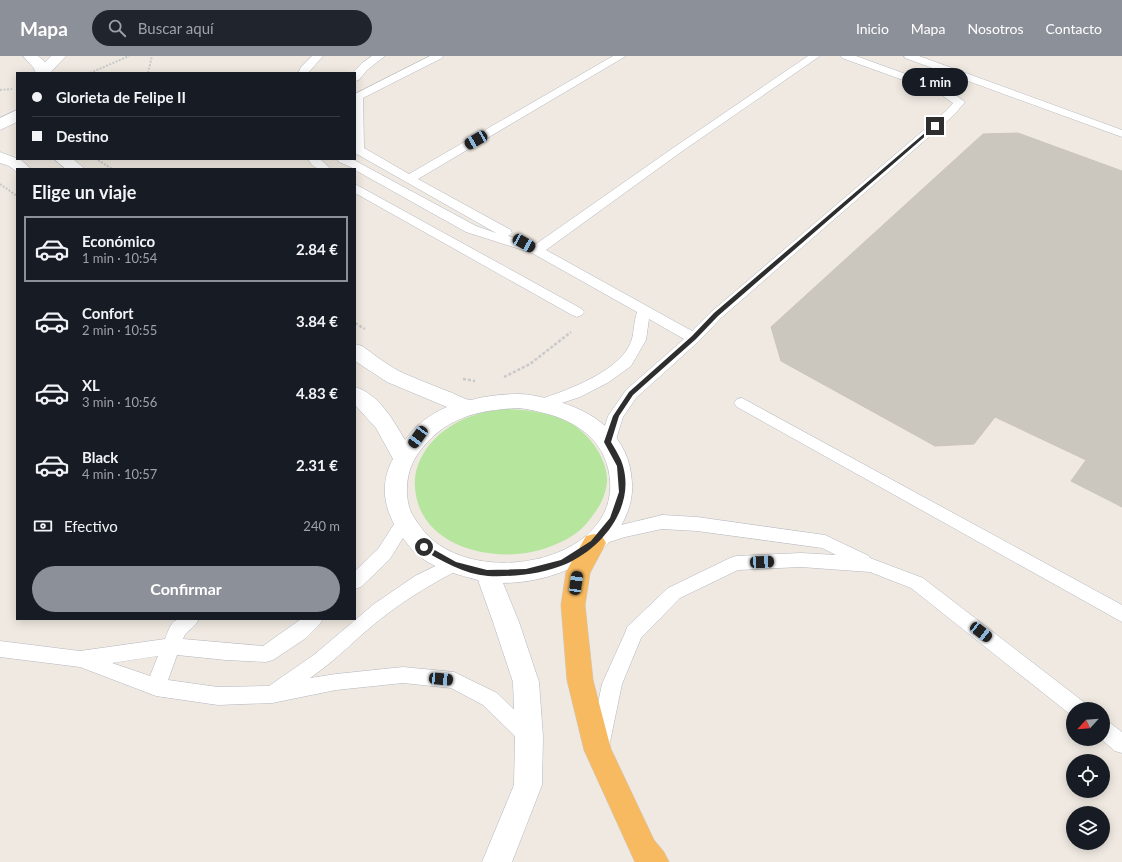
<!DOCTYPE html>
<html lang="es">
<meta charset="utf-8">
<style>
:root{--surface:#171b24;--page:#20242c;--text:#f1f3f6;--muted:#9ea1a6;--line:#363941;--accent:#8c9099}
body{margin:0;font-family:Lato,sans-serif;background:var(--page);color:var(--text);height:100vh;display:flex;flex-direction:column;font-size:15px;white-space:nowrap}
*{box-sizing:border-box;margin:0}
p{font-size:13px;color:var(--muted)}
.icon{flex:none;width:22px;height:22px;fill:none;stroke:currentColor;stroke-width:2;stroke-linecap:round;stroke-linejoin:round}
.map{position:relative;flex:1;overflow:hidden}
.panel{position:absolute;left:16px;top:112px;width:340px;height:452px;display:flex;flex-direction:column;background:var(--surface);border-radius:0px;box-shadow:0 2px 10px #0003}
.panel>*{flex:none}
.guide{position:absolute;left:16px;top:16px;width:340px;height:88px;border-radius:0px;box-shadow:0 2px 10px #0003;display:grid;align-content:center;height:88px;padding:0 16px;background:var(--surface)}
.needle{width:26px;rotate:244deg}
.buttons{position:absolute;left:1066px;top:646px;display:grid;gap:8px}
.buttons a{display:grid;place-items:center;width:44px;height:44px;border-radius:50%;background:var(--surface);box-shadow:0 2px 10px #0003;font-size:20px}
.end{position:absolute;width:18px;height:18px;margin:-9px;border:5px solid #2e2e2e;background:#fff;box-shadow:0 0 0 2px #fff}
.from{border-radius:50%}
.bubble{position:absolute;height:28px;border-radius:14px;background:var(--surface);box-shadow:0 2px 10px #0003;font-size:13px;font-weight:700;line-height:28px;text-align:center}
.car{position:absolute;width:12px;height:24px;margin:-12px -6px;border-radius:5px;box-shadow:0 0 3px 1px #0007;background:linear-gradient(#222 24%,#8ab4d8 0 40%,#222 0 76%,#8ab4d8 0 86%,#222 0)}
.guide b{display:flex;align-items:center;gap:14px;height:38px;font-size:15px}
.guide b+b{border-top:1px solid var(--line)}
.guide i{width:10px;height:10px;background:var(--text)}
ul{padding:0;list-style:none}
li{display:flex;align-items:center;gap:12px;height:66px;margin:0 8px 6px;padding:0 8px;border:2px solid transparent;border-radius:0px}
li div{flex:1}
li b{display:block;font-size:15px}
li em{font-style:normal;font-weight:700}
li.active{border-color:var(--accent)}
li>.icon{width:36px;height:36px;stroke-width:1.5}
h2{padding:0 16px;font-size:18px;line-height:48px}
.pay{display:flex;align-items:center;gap:10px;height:44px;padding:0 16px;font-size:15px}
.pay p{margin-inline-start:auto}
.cta{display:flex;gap:8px;margin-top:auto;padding:8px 16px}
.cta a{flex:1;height:46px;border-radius:24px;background:var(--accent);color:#fff;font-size:16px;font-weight:700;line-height:46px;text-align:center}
header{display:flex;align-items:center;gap:24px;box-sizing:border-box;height:56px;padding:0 20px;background:var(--accent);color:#fff}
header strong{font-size:19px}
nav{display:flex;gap:22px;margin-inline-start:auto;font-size:14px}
.search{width:280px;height:36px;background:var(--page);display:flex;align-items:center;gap:10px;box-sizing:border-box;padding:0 14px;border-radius:22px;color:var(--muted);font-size:15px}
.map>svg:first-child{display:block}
.green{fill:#b6e59e}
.building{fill:#cbc7bf;stroke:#cbc5ba}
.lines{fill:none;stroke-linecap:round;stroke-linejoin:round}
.service-casing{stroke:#b4b7c1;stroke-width:1}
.tertiary-casing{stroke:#b4b7c1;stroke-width:1}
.trunk-casing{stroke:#c9c9c9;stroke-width:1}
.path-far1{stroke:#c9c9c9;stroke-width:2;stroke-dasharray:2 1.5;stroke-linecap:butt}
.path{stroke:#c9c9c9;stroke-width:2.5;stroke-dasharray:3 2;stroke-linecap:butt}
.service{fill:#fff;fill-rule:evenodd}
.tertiary{fill:#fff;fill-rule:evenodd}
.trunk{fill:#f8ba60;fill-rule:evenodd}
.route{fill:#2e2e2e}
</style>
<header>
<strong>Mapa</strong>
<div class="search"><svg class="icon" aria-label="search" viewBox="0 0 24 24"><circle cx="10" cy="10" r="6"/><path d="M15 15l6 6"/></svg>Buscar aquí</div>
<nav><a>Inicio</a><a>Mapa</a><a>Nosotros</a><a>Contacto</a></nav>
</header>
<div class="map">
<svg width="1122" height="806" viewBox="0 0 1122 806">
<rect width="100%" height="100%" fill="#efe9e1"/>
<path class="green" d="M507 353C528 354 544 356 564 364 585 372 608 401 607 425 606 440 599 452 590 463 578 480 559 488 540 494 495 507 425 492 416 439 412 420 418 403 430 388 442 374 459 363 478 358 487 355 498 354 507 353Z"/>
<path class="building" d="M1018 77 1122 115V451L1071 425 1086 404 995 361 974 388 935 390 781 305 771 271 983 78Z"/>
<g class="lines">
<g class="service-casing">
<path id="service" d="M312 0H323L308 17H298L301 11Z
M372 0H385L367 14 359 24 355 25V17H353L362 7Z
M430 0H443L442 2 363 42 364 92 409 118 613 0H626L418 123 511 174 512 177 508 180 536 188 673 92 808 0H820L681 96 546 194 692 275 711 256 946 55 953 47 939 37 842 2 841 0H856L947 33 965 46 954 59 721 262 699 285 636 342 623 361 614 390 608 392 602 390 600 386 608 360 626 334 684 283 649 263 646 284 631 310 609 326 580 341 543 353 538 352 535 348 538 344C565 335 623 315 632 283 634 275 634 265 637 256L532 197 466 176 355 114V113L339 106 337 103H352L476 170 496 177 355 97V38Z
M904 0H919L1122 74V81L905 2Z
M308 103H320L331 113C319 113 314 114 308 103Z
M355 128 582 253 584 256 582 259 577 261 572 259 355 137Z
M742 342 1122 549V566L737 351 734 347 737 343Z
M662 459 697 461 825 479 869 500 870 502 923 522 1085 647 1088 653H1073V660L1071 659 911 532 870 516 801 511 738 514 680 542 641 582 622 628 610 686 607 693 600 695 593 693 590 686 602 628 625 577 627 571 668 532 730 502 736 500 801 497 836 499 822 492 697 475 662 473 625 481 597 490 591 488 588 483 591 478C614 470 638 465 662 459Z
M404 460 410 462 412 467 390 503 361 531 355 533V515L378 493 398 462Z
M454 501 460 503 463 508 460 513C435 526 411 540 387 558 360 578 338 603 310 622L336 618 403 611 454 616 497 637 536 675 539 681 536 687 529 690 522 687 483 649 451 632 403 627 336 634 272 647 218 649 156 640 80 611 0 601V585L80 595 165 583C174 559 175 563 199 563 195 572 186 574 183 583L263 590 301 563H323L320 568 306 582 273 604 266 606 226 604 177 599 168 624 218 631 269 630 315 598 374 548 415 520ZM158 600 150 620 112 607Z
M1103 664 1110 667 1122 676V697L1115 695 1101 683H1103Z"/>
</g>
<g class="tertiary-casing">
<path id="tertiary" d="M23 0H38L45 6 51 0H66L50 17H36L33 11Z
M17 54V66L0 74V62Z
M0 96 21 104 31 113H17V116L9 110 0 107Z
M54 103H73L85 113H66Z
M355 288 362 290C375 299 388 310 403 317 417 323 432 329 447 335 454 337 463 343 470 344 474 344 480 341 485 341 495 339 507 338 518 338 529 338 542 341 553 344 595 355 630 380 632 427 634 451 619 481 599 495 573 516 536 527 503 527L519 566 539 626 543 681 542 729 512 806H482L514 729 515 681 513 626 493 566 478 524C459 519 439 514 423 503 415 498 411 492 406 486 386 461 377 432 393 403L376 372 355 349V331C379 338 393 364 405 384 416 369 430 358 447 351L387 326 355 305ZM519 352C556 357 598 371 608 412 631 505 473 537 423 474 416 464 410 458 408 446 405 430 408 413 417 399 443 362 476 354 519 352Z"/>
</g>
<g class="trunk-casing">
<path id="trunk" d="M594 478 602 480 606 487 590 517 585 549 593 624 611 693 654 784 664 796 669 806H635L634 804 584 694 567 624 561 549 566 516 586 480Z"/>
</g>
<path class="path-far1" d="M90 17 129 0
M148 17 152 0
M0 34 12 33
M98 104 112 113
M0 128 17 140"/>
<path class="path" d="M355 267 365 273
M504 321 530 308 571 276
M463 323 475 325"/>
<use href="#service" class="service"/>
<use href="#tertiary" class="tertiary"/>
<use href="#trunk" class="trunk"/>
</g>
<path class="route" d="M933 70H937L718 260 696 283 633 339 619 360 611 386C615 393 621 402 623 410 635 452 602 492 566 508 543 518 513 521 488 520 464 518 442 505 421 493V489L424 488 456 506 487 514 526 513 561 504 591 485 610 462 619 436 617 410 604 386 613 360 629 336 692 280 714 257Z"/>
</svg>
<div class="buttons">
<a><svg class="needle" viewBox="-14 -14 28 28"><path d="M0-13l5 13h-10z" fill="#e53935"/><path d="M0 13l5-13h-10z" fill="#9ea1a6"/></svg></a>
<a><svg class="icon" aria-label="locate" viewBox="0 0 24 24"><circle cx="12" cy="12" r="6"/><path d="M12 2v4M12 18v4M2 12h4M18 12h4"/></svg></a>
<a><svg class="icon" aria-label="layers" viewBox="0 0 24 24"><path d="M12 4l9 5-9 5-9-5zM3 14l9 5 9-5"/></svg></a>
</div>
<i class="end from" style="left:424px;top:491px"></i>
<i class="end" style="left:935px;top:70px"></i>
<div class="bubble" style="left:902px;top:12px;width:66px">1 min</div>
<i class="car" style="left:476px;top:84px;rotate:240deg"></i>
<i class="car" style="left:524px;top:187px;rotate:119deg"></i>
<i class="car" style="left:418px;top:381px;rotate:216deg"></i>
<i class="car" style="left:762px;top:506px;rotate:87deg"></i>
<i class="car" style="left:576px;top:527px;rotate:8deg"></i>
<i class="car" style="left:981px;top:576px;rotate:128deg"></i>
<i class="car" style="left:441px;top:623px;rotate:95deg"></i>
<div class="guide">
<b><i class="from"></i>Glorieta de Felipe II</b>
<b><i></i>Destino</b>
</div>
<section class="panel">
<h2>Elige un viaje</h2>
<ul>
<li class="active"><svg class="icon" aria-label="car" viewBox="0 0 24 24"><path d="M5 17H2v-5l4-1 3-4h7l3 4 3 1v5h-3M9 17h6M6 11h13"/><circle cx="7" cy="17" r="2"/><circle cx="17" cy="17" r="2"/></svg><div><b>Económico</b><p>1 min · 10:54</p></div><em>2.84 €</em></li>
<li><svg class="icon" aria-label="car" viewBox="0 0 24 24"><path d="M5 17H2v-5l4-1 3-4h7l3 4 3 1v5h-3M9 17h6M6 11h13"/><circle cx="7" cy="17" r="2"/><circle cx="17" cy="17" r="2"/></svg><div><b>Confort</b><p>2 min · 10:55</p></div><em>3.84 €</em></li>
<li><svg class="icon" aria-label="car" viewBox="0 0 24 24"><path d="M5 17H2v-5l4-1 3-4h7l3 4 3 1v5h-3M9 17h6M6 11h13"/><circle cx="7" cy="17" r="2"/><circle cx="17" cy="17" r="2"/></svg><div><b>XL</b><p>3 min · 10:56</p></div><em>4.83 €</em></li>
<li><svg class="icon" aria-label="car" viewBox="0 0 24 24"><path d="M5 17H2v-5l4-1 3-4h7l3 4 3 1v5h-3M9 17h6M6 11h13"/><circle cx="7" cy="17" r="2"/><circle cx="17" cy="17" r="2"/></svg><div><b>Black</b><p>4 min · 10:57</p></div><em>2.31 €</em></li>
</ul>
<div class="pay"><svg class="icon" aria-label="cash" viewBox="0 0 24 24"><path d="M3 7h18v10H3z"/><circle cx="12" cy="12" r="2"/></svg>Efectivo<p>240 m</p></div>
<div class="cta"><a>Confirmar</a></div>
</section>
</div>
